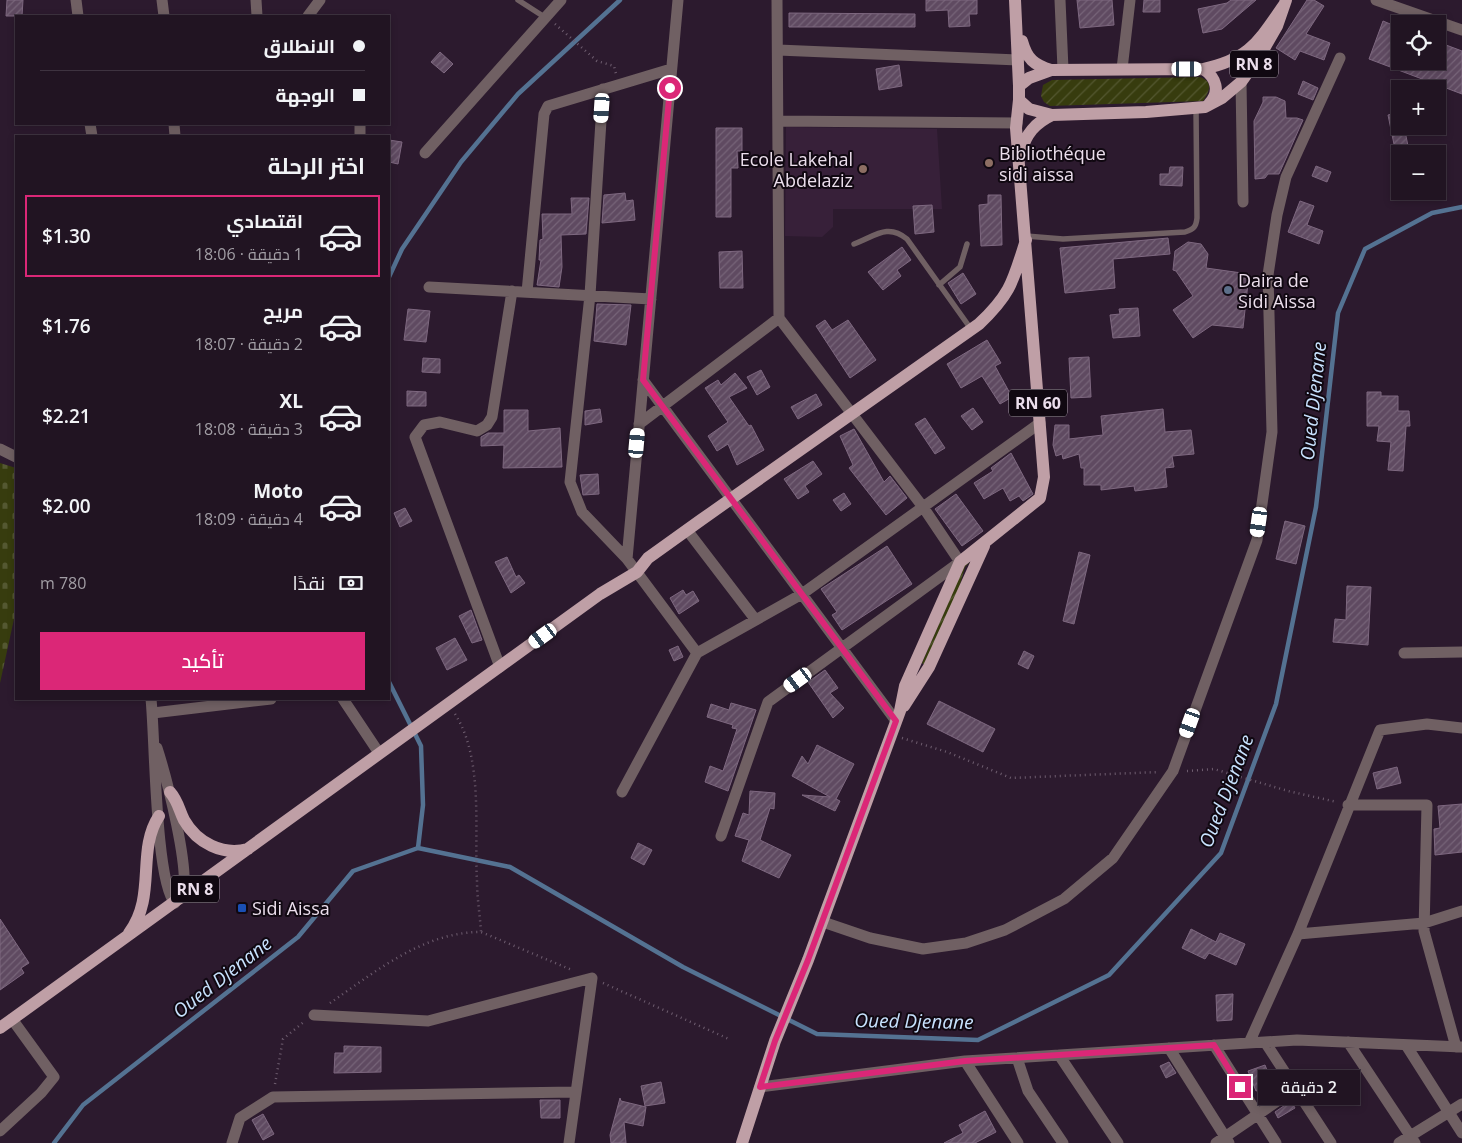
<!DOCTYPE html>
<html lang="ar">
<meta charset="utf-8">
<style>
:root{--surface:#211422;--page:#2d212f;--text:#f1f3f6;--muted:#a29ea5;--line:#3e3340;--accent:#db2777}
body{margin:0;font-family:"Open Sans",Cairo,sans-serif;background:var(--page);color:var(--text);direction:rtl;height:100vh;display:flex;flex-direction:column;font-size:19px;white-space:nowrap}
*{box-sizing:border-box;margin:0}
p{font-size:16px;color:var(--muted)}
.icon{flex:none;width:28px;height:28px;fill:none;stroke:currentColor;stroke-width:2;stroke-linecap:round;stroke-linejoin:round}
.map{position:relative;flex:1;overflow:hidden;direction:ltr}
.drawer{position:absolute;left:15px;top:135px;width:375px;height:565px;display:flex;flex-direction:column;background:var(--surface);border-radius:0px;box-shadow:0 2px 8px #0003,0 0 0 1px var(--line);direction:rtl}
.drawer>*{flex:none}
.banner{position:absolute;left:15px;top:15px;width:375px;height:110px;border-radius:0px;box-shadow:0 2px 8px #0003,0 0 0 1px var(--line);direction:rtl;display:grid;align-content:center;height:110px;padding:0 25px;background:var(--surface)}
.controls{position:absolute;left:1391px;top:15px;display:grid;gap:10px}
.controls a{display:grid;place-items:center;width:55px;height:55px;border-radius:0px;background:var(--surface);box-shadow:0 2px 8px #0003,0 0 0 1px var(--line);font-size:25px}
.end{position:absolute;width:22px;height:22px;margin:-11px;border:6px solid #db2777;background:#fff;box-shadow:0 0 0 2px #fff}
.from{border-radius:50%}
.bubble{position:absolute;height:35px;border-radius:0px;background:var(--surface);box-shadow:0 2px 8px #0003,0 0 0 1px var(--line);font-size:16px;font-weight:600;line-height:35px;text-align:center;direction:rtl}
.car{position:absolute;width:15px;height:30px;margin:-15px -8px;border-radius:6px;box-shadow:0 0 4px 1px #0007;background:linear-gradient(#fff 24%,#345 0 40%,#fff 0 76%,#345 0 86%,#fff 0)}
.banner b{display:flex;align-items:center;gap:18px;height:48px;font-size:19px}
.banner b+b{border-top:1px solid var(--line)}
.banner i{width:12px;height:12px;background:var(--text)}
ul{padding:0;list-style:none}
li{display:flex;align-items:center;gap:15px;height:82px;margin:0 10px 8px;padding:0 15px;border:2px solid transparent;border-radius:0px}
li div{flex:1}
li b{display:block;font-size:19px}
li em{font-style:normal;font-weight:600}
li.current{border-color:var(--accent)}
li>.icon{width:45px;height:45px;stroke-width:1.5}
h2{padding:0 25px;font-size:22px;line-height:60px}
.pay{display:flex;align-items:center;gap:12px;height:55px;padding:0 25px;font-size:19px}
.pay p{margin-inline-start:auto}
.action{display:flex;gap:10px;margin-top:auto;padding:10px 25px}
.action a{flex:1;height:58px;border-radius:0px;background:var(--accent);color:#fff;font-size:20px;font-weight:600;line-height:58px;text-align:center}
.map>svg:first-child{display:block}
.built{fill:#372039}
.cemetery{fill:url(#cemetery-stones)}
.garden{fill:url(#garden-furrows)}
.lines{fill:none;stroke-linecap:round;stroke-linejoin:round}
.stream{stroke:#547292;stroke-width:4.5}
.building{fill:url(#building-hatch);stroke:#7e6880}
.path{stroke:#6f5e70;stroke-width:2.5;stroke-dasharray:1 4;stroke-linecap:butt}
.lane{stroke:#706063;stroke-width:5.5}
.street{stroke:#706063;stroke-width:11}
.primary{stroke:#bf9fa6;stroke-width:12}
.route{stroke:#db2777;stroke-width:6}
.education-dot{fill:#8d6e63;stroke:#100811;stroke-width:2}
.service-dot{fill:#5c6f8a;stroke:#100811;stroke-width:2}
.transit-dot{fill:#1a4fb4;stroke:#100811;stroke-width:2}
.labels{text-anchor:middle;dominant-baseline:central;stroke-width:4;stroke-linejoin:round;paint-order:stroke}
.shield{fill:#100811;stroke:#a99eaa;stroke-width:1}
.shield-label{font-size:16px;font-weight:bold;fill:#ebdeec}
.poi-label{font-size:18px;fill:#ebdeec;stroke:#100811;text-anchor:start}
.water-label{font-size:19px;font-style:italic;fill:#c8e2fe;stroke:#100811}
</style>
<div class="map">
<svg width="1462" height="1143" viewBox="0 0 1462 1143">
<defs>
<pattern id="cemetery-stones" width="16" height="16" patternUnits="userSpaceOnUse" patternTransform="scale(1.25)"><rect width="16" height="16" fill="#373c0e"/><path d="M2 7V4a2 2 0 0 1 4 0v3zM10 15v-3a2 2 0 0 1 4 0v3z" fill="#545831"/></pattern>
<pattern id="garden-furrows" width="10" height="10" patternUnits="userSpaceOnUse" patternTransform="scale(1.25)"><rect width="10" height="10" fill="#373c0e"/><path d="M-1 1l2-2M0 10L10 0M9 11l2-2" fill="none" stroke="#545831"/></pattern>
<pattern id="building-hatch" width="6" height="6" patternUnits="userSpaceOnUse" patternTransform="scale(1.25)"><rect width="6" height="6" fill="#5f4a61"/><path d="M-1 1l2-2M0 6l6-6M5 7l2-2" fill="none" stroke="#766478"/></pattern>
</defs>
<rect width="100%" height="100%" fill="#2c1a2e"/>
<path class="built" d="M786 127 937 129 942 209H833V227L822 237 785 236Z"/>
<path class="cemetery" d="M0 463 16 468V610L0 683Z"/>
<path class="garden" d="M1200 77C1214 82 1209 92 1203 101L1050 106 1044 102 1041 96 1043 85 1052 80Z
M970 562 965 567 959 588 925 665 922 663 964 566Z"/>
<g class="lines">
<path class="stream" d="M389 277 402 249 461 162 518 94 620 0
M389 682 421 746 423 805 418 848
M54 1143 83 1105 298 937 353 871 418 848 510 867 683 967 817 1034 978 1040 1109 975 1221 853 1276 704 1316 507 1338 313 1365 249 1432 213 1462 207"/>
</g>
<path class="building" d="M7 0H23L22 16H6Z
M926 0H977V14H969L970 26 949 27 948 10 926 11Z
M1077 0H1112L1114 25 1080 28Z
M1144 0H1160V12H1143Z
M1231 0H1256L1222 29 1203 33 1198 9 1227 3Z
M1307 0H1314L1324 6 1306 34 1330 43 1324 60 1300 51 1295 60 1276 48Z
M789 13 915 14V27H789Z
M1383 21 1400 28V61H1438V42L1462 51V94L1369 59Z
M440 52 453 64 444 73 431 62Z
M899 65 902 86 879 90 876 69Z
M1303 81 1318 88 1313 100 1298 94Z
M1263 97H1276L1285 101 1286 118H1297L1303 120 1279 174H1268L1265 178 1255 179 1254 121 1263 102Z
M1400 112V126H1404L1409 151 1396 154 1388 115Z
M716 128H742V151H737L738 168H731V217H716Z
M389 140 402 142 398 164 389 162Z
M1316 166 1331 172 1327 182 1312 176Z
M1170 167H1183L1182 186 1160 185V174H1169Z
M625 193 626 201 633 200 635 220 602 223 604 195Z
M988 195H1001L1002 245 981 246 979 205 988 204Z
M571 198H589L586 234 561 235 562 267 559 287 537 285 541 260H539L540 240 543 239 542 214H572Z
M1300 201 1314 206 1307 225 1323 231 1319 244 1288 232Z
M932 205 934 232 915 234 913 206Z
M1168 238 1170 254 1113 259 1115 288 1065 293 1060 248Z
M1188 242 1201 244 1208 254 1206 268 1249 274 1243 328 1212 325 1193 338 1173 310 1193 296 1176 271 1173 270 1175 251Z
M902 247 911 260 897 270 901 276 883 290 868 272Z
M742 251 743 288H720L719 252Z
M963 273 976 294 961 304 948 283Z
M597 304 631 305 626 345 594 341Z
M1138 308 1140 336 1113 338 1110 315 1120 314 1119 309Z
M408 309 430 311 426 342 404 340Z
M825 320 832 330 848 320 876 360 850 378 816 326Z
M987 340 1001 363 995 366 1012 397 1000 404 982 376 961 388 947 364Z
M1089 357 1091 397 1071 398 1069 358Z
M423 358 440 359V373L422 372Z
M761 370 770 387 757 395 747 377Z
M735 373 747 388 729 397 749 426 751 425 764 450 737 465 728 444 717 451 708 436 728 422 705 388 718 380 721 385Z
M407 391 426 392V406H407Z
M1367 392H1381V396H1398V411H1409L1410 426H1406L1403 471 1388 470 1391 442 1377 441 1379 426H1367Z
M816 394 822 405 798 419 791 407Z
M973 408 983 422 972 430 961 416Z
M600 409 602 422 585 425V411Z
M1163 409 1165 432 1191 430 1194 454 1172 456 1174 467 1165 468 1167 487 1135 491 1134 486 1101 490V485H1084V468H1081L1079 454 1063 459 1062 454 1056 456 1053 445 1055 425H1069V439L1103 435 1101 416Z
M504 410H528V431L560 428 562 467 503 468 504 445 481 446V437L488 433H504Z
M925 418 945 448 935 454 915 424Z
M854 429 884 482 890 476 907 498 886 515 849 468 853 465 840 436Z
M1011 453 1033 494 1023 501 1019 496 1010 501 1003 488 984 499 974 483 993 471 991 468Z
M813 461 822 474 805 486 809 492 798 499 784 479Z
M598 474 599 494 583 495 580 475Z
M844 493 851 504 841 511 833 500Z
M956 494 983 531 962 546 935 509Z
M405 508 412 521 400 527 394 513Z
M1285 521 1305 526 1296 564 1276 559Z
M887 546 912 584 842 630 832 615 837 612 821 589Z
M1079 552 1090 555 1074 624 1063 621Z
M507 557 516 577 519 575 525 583 511 593 495 562Z
M1347 586 1371 587 1368 645 1333 642 1335 619 1346 620Z
M683 590 686 595 693 591 699 601 679 614 670 598Z
M471 610 482 640 472 643 459 616Z
M455 638 467 660 447 670 436 648Z
M678 646 683 657 674 661 669 650Z
M1024 651 1034 656 1028 669 1018 664Z
M825 670 838 688 830 693 844 708 833 718 808 682Z
M939 701 995 729 983 752 927 724Z
M731 703 756 710 728 791 705 782 710 766 723 771 737 729 732 728 733 725 707 717 711 704 729 710Z
M817 745 854 764 836 799 840 801 835 811 802 795 830 797 792 776 802 756 808 764Z
M1397 767 1401 783 1377 789 1373 773Z
M750 791 775 793 774 809 770 808 760 840 791 855 779 878 742 861 749 840 735 836 743 813 749 815Z
M1462 804V852L1435 855 1434 829 1440 828 1438 806Z
M638 843 652 850 644 865 631 858Z
M0 919 29 963 21 968 24 973 0 990Z
M1191 929 1216 942 1220 933 1245 944 1236 965 1209 953 1205 959 1182 948Z
M1233 994 1232 1020 1217 1021 1216 995Z
M344 1046 381 1047V1072L334 1073 335 1053H344Z
M1169 1062 1176 1073 1166 1078 1160 1066Z
M1265 1065 1273 1085 1256 1091 1248 1071Z
M661 1082 665 1103 645 1106 641 1086Z
M620 1098 621 1101 646 1107 643 1126 624 1122 626 1143H611L610 1135Z
M540 1100H560V1118H541Z
M1291 1101 1295 1108 1278 1118 1275 1112Z
M985 1111 996 1132 975 1143H944L963 1133 959 1125Z
M263 1114 274 1134 263 1140 252 1120Z"/>
<g class="lines">
<path class="path" d="M555 24 597 61 614 66 616 74
M455 714C484 759 474 830 477 881 477 898 480 915 481 932
M902 738 947 752 1011 778 1159 772
M1187 771 1214 769 1288 791 1337 802
M603 983 729 1039
M330 1003C375 972 423 932 481 932L572 970
M275 1084 283 1039 305 1021"/>
<path class="lane" d="M518 0 546 18
M1026 236 1063 239 1185 232C1194 229 1196 227 1197 218L1196 108
M854 244C875 236 888 223 907 239L971 329
M939 285 960 267 967 244"/>
<path class="street" d="M76 0 78 16
M162 0 164 16
M256 0 257 16
M678 0 627 559 697 653
M1060 0 1063 69
M1376 0 1462 30
M308 16 320 0
M778 50 1019 60
M1122 69 1130 0
M1241 82 1243 202
M603 89 590 295 570 482 582 512 627 559
M778 121 1017 123
M90 124 92 136
M174 124 175 136
M360 124V136
M425 153 561 0
M429 287 651 299
M527 292 544 114 548 106 671 69
M643 380 896 721
M639 424 779 318
M0 449 16 457
M687 530 755 619
M1404 653 1462 652
M500 667 415 437 424 425 440 422 477 431 487 425 492 417 512 291
M151 699C155 735 155 882 175 903
M343 699 379 753
M153 713 271 699
M157 748C166 776 192 874 182 898
M622 792 697 653 802 594 1040 423
M1348 805H1427L1424 931 1456 1047
M721 836 768 702 960 562 923 507 779 318 777 0
M823 922 870 938 923 949 966 943 1005 930 1064 899 1113 858 1173 771 1257 540 1272 432 1268 275 1277 215 1286 177 1340 58
M1298 934 1424 923 1462 911
M314 1015 428 1021 592 978 569 1143
M1265 1042 1331 1143
M1348 1042 1415 1143
M1249 1043 1298 934 1380 730 1427 724 1462 728
M1214 1045 1276 1143
M1406 1045 1462 1133
M1169 1048 1229 1143
M1059 1055 1118 1143
M1017 1058 1028 1091 1063 1143
M965 1061 1018 1143
M760 1087 965 1061 1297 1040 1462 1047
M0 1131 41 1093 54 1077 12 1019
M232 1143 240 1118 273 1097 575 1092
M1216 1143 1295 1089
M1399 1143 1462 1104"/>
<path class="primary" d="M1015 0 1019 86
M1284 5C1258 42 1250 59 1203 69L1051 70 1029 78 1019 86V100L1029 109 1052 115 1146 112 1205 107 1222 98 1241 82 1261 54 1277 26 1286 0
M1022 41C1027 59 1034 65 1051 70
M1203 69C1216 77 1221 92 1209 104
M1021 152C1026 134 1035 123 1052 115
M904 706 929 667 984 546
M170 792C178 801 179 810 184 820 197 843 223 856 248 849
M129 933C157 896 136 851 159 816
M0 1028 600 594 637 572 648 558 701 520 979 324C1011 294 1013 281 1026 240
M742 1143 775 1041 808 960 900 711 905 686 960 562 1040 498 1044 477 1016 128 1019 100"/>
</g>
<g class="lines">
<path class="route" d="M670 88 643 380 896 721 808 960 775 1041 760 1087 965 1061 1214 1045 1240 1087"/>
</g>
<g class="education-dot">
<circle cx="989" cy="163" r="5"/>
<circle cx="863" cy="169" r="5"/>
</g>
<circle class="service-dot" cx="1228" cy="290" r="5"/>
<rect class="transit-dot" x="237" y="903" width="10" height="10" rx="2.5"/>
<g class="labels">
<g class="shield">
<rect x="1230" y="50.5" width="48" height="27" rx="4"/>
<rect x="1009" y="389.5" width="58" height="27" rx="4"/>
<rect x="171" y="875.5" width="48" height="27" rx="4"/>
</g>
<g class="shield-label">
<text x="1254" y="64">RN 8</text>
<text x="1038" y="403">RN 60</text>
<text x="195" y="889">RN 8</text>
</g>
<g class="poi-label">
<text x="999" y="153">Bibliothéque<tspan x="999" dy="21">sidi aissa</tspan></text>
<text x="853" y="159" text-anchor="end">Ecole Lakehal<tspan x="853" dy="21">Abdelaziz</tspan></text>
<text x="1238" y="280">Daira de<tspan x="1238" dy="21">Sidi Aissa</tspan></text>
<text x="252" y="908">Sidi Aissa</text>
</g>
<g class="water-label">
<text transform="translate(1313 401) rotate(-84)">Oued Djenane</text>
<text transform="translate(1226 791) rotate(-69)">Oued Djenane</text>
<text transform="translate(222 977) rotate(-38)">Oued Djenane</text>
<text transform="translate(914 1021) rotate(1)">Oued Djenane</text>
</g>
</g>
</svg>
<div class="controls">
<a><svg class="icon" aria-label="locate" viewBox="0 0 24 24"><circle cx="12" cy="12" r="6"/><path d="M12 2v4M12 18v4M2 12h4M18 12h4"/></svg></a>
<a>+</a>
<a>−</a>
</div>
<i class="end from" style="left:670px;top:88px"></i>
<i class="end" style="left:1240px;top:1087px"></i>
<div class="bubble" style="left:1258px;top:1070px;width:102px">2 دقيقة</div>
<i class="car" style="left:1187px;top:69px;rotate:90deg"></i>
<i class="car" style="left:602px;top:108px;rotate:184deg"></i>
<i class="car" style="left:637px;top:443px;rotate:5deg"></i>
<i class="car" style="left:1259px;top:522px;rotate:188deg"></i>
<i class="car" style="left:543px;top:636px;rotate:234deg"></i>
<i class="car" style="left:798px;top:680px;rotate:234deg"></i>
<i class="car" style="left:1190px;top:723px;rotate:200deg"></i>
<div class="banner">
<b><i class="from"></i>الانطلاق</b>
<b><i></i>الوجهة</b>
</div>
<section class="drawer">
<h2>اختر الرحلة</h2>
<ul>
<li class="current"><svg class="icon" aria-label="car" viewBox="0 0 24 24"><path d="M5 17H2v-5l4-1 3-4h7l3 4 3 1v5h-3M9 17h6M6 11h13"/><circle cx="7" cy="17" r="2"/><circle cx="17" cy="17" r="2"/></svg><div><b>اقتصادي</b><p>1 دقيقة · 18:06</p></div><em>$1.30</em></li>
<li><svg class="icon" aria-label="car" viewBox="0 0 24 24"><path d="M5 17H2v-5l4-1 3-4h7l3 4 3 1v5h-3M9 17h6M6 11h13"/><circle cx="7" cy="17" r="2"/><circle cx="17" cy="17" r="2"/></svg><div><b>مريح</b><p>2 دقيقة · 18:07</p></div><em>$1.76</em></li>
<li><svg class="icon" aria-label="car" viewBox="0 0 24 24"><path d="M5 17H2v-5l4-1 3-4h7l3 4 3 1v5h-3M9 17h6M6 11h13"/><circle cx="7" cy="17" r="2"/><circle cx="17" cy="17" r="2"/></svg><div><b>XL</b><p>3 دقيقة · 18:08</p></div><em>$2.21</em></li>
<li><svg class="icon" aria-label="car" viewBox="0 0 24 24"><path d="M5 17H2v-5l4-1 3-4h7l3 4 3 1v5h-3M9 17h6M6 11h13"/><circle cx="7" cy="17" r="2"/><circle cx="17" cy="17" r="2"/></svg><div><b>Moto</b><p>4 دقيقة · 18:09</p></div><em>$2.00</em></li>
</ul>
<div class="pay"><svg class="icon" aria-label="cash" viewBox="0 0 24 24"><path d="M3 7h18v10H3z"/><circle cx="12" cy="12" r="2"/></svg>نقدًا<p>780 m</p></div>
<div class="action"><a>تأكيد</a></div>
</section>
</div>
